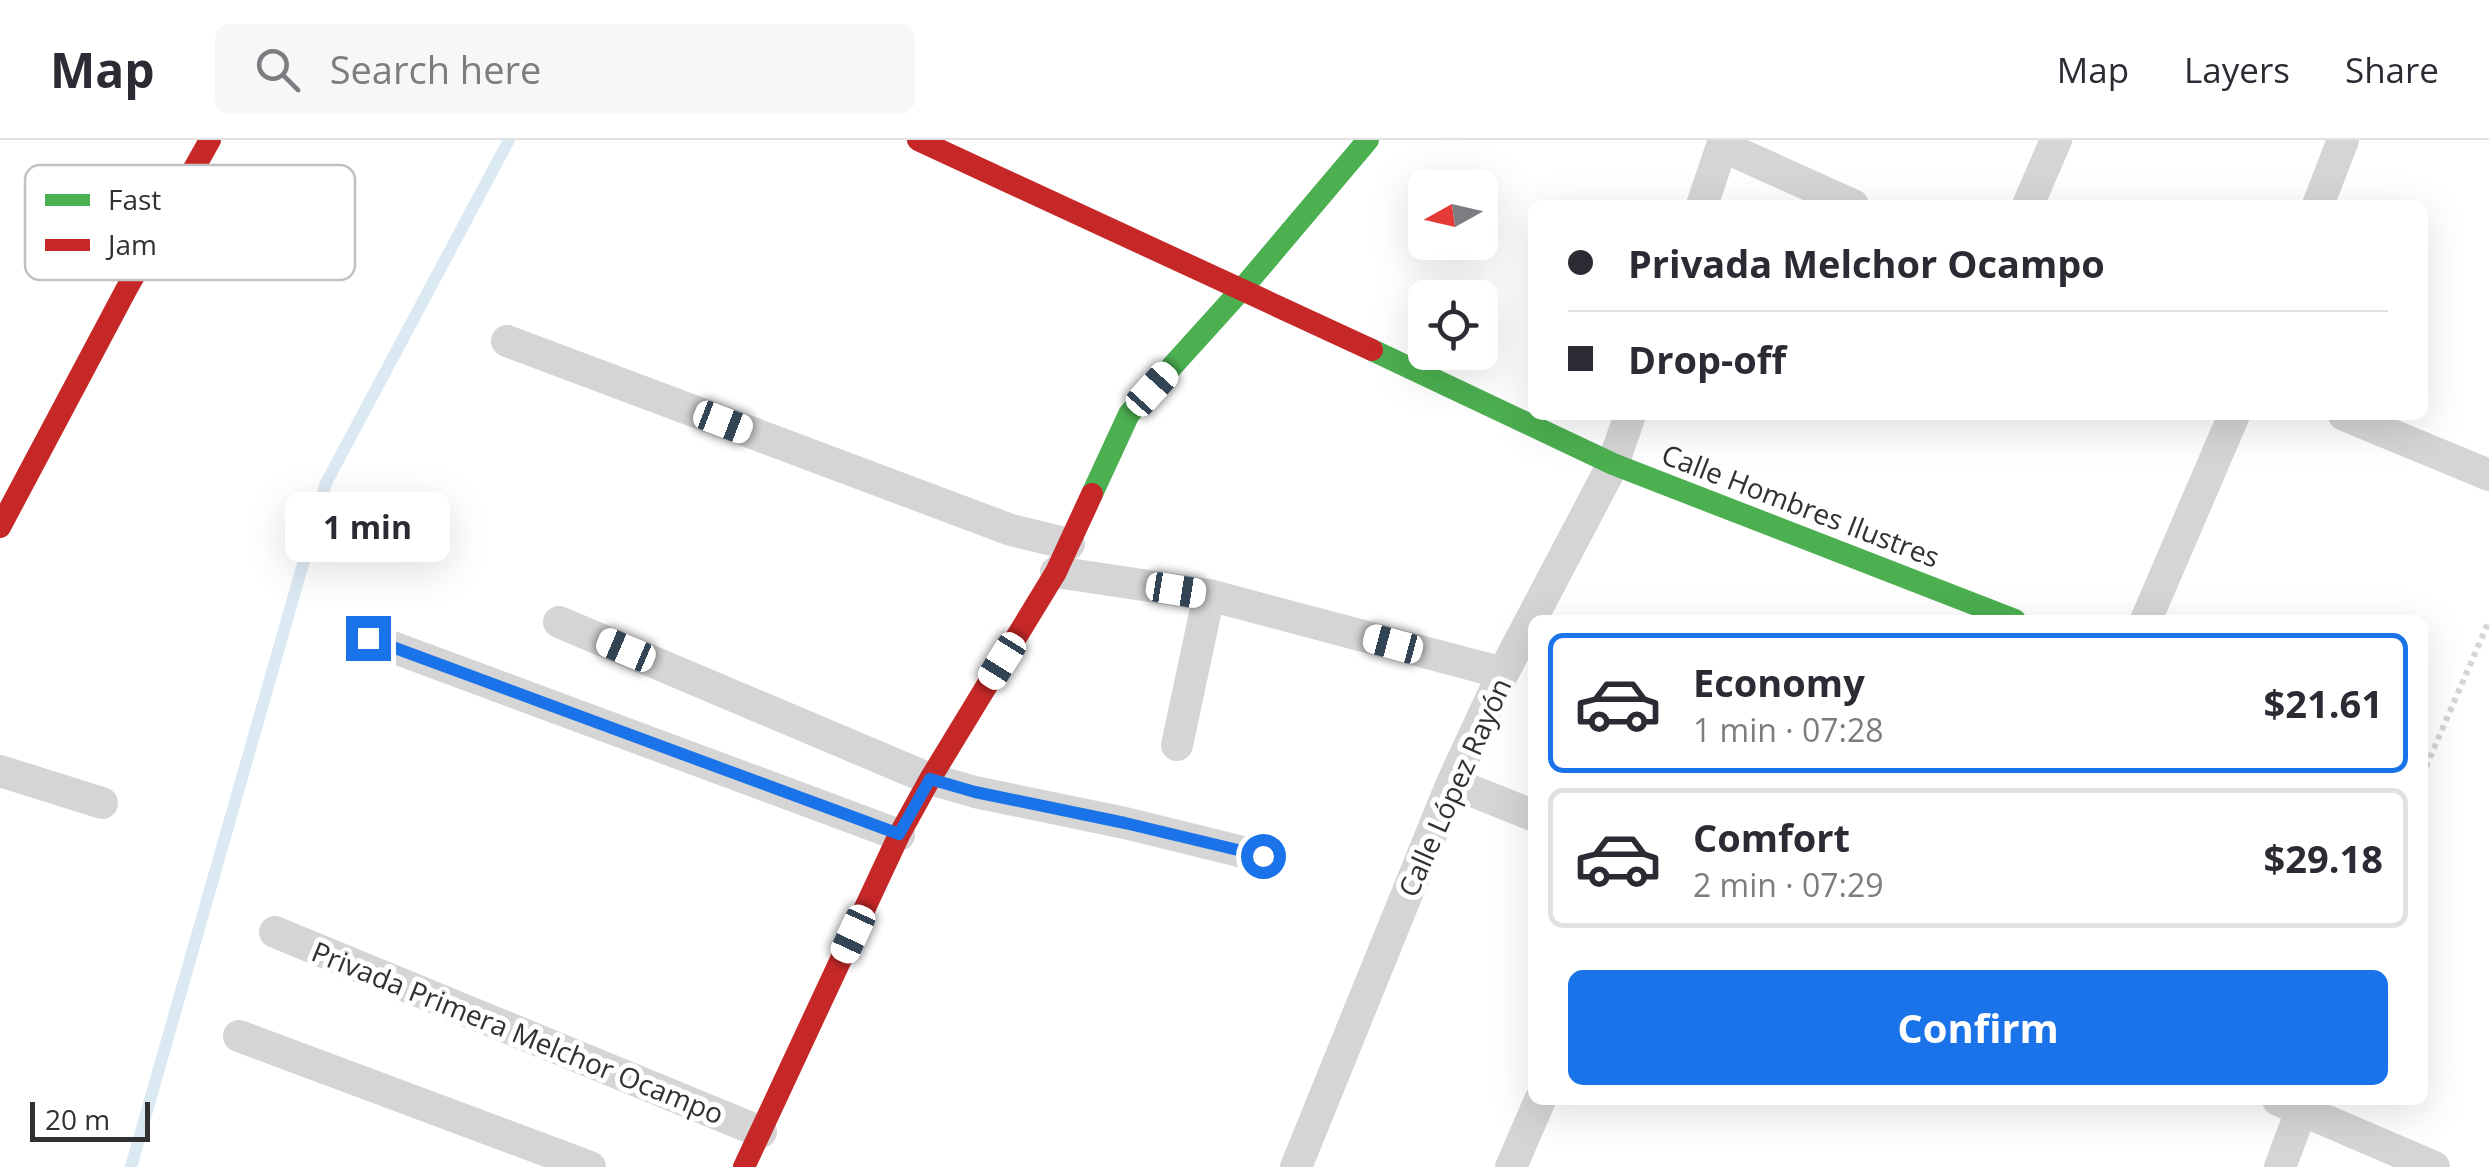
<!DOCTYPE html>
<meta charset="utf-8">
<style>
:root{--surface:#fff;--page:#f7f7f7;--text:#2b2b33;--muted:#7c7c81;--line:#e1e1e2;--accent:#1a73e8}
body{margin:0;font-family:"Open Sans",sans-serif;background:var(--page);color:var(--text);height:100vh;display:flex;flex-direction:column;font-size:38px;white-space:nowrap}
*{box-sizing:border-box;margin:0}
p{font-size:32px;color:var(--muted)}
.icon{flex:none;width:55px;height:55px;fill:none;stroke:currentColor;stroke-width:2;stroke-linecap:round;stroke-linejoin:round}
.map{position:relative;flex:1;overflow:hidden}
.details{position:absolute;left:1528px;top:475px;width:900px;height:490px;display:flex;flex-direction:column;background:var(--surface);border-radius:15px;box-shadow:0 10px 40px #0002}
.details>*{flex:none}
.guide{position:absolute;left:1528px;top:60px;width:900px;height:220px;border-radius:15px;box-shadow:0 10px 40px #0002;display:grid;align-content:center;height:220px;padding:0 40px;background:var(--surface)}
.needle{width:65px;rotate:262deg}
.tools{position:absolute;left:1408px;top:30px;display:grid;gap:20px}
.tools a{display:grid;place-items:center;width:90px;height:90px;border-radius:15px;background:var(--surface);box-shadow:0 10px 40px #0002;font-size:50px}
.scale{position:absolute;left:30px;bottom:25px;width:120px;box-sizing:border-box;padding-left:10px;border:5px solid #313131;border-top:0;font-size:28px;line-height:35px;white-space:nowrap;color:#313131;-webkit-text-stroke:8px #fff;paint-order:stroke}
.end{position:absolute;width:45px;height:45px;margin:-22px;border:12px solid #1a73e8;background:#fff;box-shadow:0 0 0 5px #fff}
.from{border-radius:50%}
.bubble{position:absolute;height:70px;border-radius:15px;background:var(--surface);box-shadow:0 10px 40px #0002;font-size:32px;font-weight:700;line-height:70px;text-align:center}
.car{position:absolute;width:30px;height:60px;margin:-30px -15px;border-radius:12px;box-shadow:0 0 8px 2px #0007;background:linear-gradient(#fff 24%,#345 0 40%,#fff 0 76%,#345 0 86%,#fff 0)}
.guide b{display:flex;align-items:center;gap:35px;height:95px;font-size:38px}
.guide b+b{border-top:2px solid var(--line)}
.guide i{width:25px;height:25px;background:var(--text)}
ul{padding:18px 0 0;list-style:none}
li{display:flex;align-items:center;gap:30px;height:140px;margin:0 20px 15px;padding:0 20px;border:5px solid var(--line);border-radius:15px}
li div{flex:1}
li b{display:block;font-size:38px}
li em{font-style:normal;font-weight:700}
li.on{border-color:var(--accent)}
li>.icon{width:90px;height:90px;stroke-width:1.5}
.action{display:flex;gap:20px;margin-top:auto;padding:20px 40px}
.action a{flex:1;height:115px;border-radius:15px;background:var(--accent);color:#fff;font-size:40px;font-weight:700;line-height:115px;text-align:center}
header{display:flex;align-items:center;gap:60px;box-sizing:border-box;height:140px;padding:0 50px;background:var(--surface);border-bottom:2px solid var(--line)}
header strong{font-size:48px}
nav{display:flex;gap:55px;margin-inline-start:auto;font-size:35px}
.search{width:700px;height:90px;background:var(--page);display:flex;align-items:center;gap:25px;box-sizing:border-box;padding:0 35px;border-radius:15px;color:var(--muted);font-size:38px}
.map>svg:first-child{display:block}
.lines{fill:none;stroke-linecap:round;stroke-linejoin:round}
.stream{stroke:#dbe9f3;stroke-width:12}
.path{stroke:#d5d5d5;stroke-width:6;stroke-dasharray:5 5;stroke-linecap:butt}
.street{stroke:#d5d5d5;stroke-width:32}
.fast{stroke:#4caf50;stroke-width:22}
.jam{stroke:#c62828;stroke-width:22}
.route{stroke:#1a73e8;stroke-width:12}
.labels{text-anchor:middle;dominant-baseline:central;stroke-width:10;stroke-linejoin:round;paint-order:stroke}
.street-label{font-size:28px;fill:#313131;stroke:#fff}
.key{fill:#fff;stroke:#c1c1c1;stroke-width:2.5}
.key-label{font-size:28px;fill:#313131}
</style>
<header>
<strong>Map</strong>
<div class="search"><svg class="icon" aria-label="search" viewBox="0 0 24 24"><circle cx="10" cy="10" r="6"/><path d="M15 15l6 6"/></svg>Search here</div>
<nav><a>Map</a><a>Layers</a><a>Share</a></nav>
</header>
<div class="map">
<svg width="2489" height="1027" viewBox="0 0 2489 1027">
<rect width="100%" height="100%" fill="#fff"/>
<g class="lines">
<path class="stream" d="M131 1027 326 343 509 0"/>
<path class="path" d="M2422 636 2489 481"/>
<path class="street" d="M1722 6 1853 65
M1702 65 1724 0
M2028 65 2056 0
M2318 65 2343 0
M507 201 1011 390 1069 404
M2344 275 2489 335
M1056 432 1209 455 1503 533
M2146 480 2234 275
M559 482 930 639 975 652 1125 683 1263 717
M368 498 899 695
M1177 605 1209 455
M0 631 102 663
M1452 643 1532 675
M275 792 761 992
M239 896 590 1027
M2278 960 2434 1027
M1296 1027 1452 643 1503 533 1613 324 1630 275
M1511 1027 1540 960
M2280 1027 2305 960"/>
<path class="fast" d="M1372 210 1613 324 2015 480
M1092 354 1129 274 1242 149 1368 0"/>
<path class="jam" d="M918 0 1372 210
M0 387 126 150 210 0
M744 1027 899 695 930 639 1056 432 1092 354"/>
</g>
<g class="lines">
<path class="route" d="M368 498 899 694 930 639 975 652 1125 683 1263 716"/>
</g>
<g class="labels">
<g class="street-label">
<text transform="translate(1801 365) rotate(21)">Calle Hombres Ilustres</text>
<text transform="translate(1454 647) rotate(-66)">Calle López Rayón</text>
<text transform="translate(518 892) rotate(22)">Privada Primera Melchor Ocampo</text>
</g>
</g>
<rect x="25" y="25" width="330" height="115" rx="15" class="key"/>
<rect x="45" y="54" width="45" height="12" fill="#4caf50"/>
<rect x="45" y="99" width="45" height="12" fill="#c62828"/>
<g class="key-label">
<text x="108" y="70">Fast</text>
<text x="108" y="115">Jam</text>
</g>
</svg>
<div class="tools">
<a><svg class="needle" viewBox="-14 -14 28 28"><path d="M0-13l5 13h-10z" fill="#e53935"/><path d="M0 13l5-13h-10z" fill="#7c7c81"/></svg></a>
<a><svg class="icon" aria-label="locate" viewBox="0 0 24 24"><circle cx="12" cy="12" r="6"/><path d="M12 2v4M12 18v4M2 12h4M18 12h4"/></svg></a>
</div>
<div class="scale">20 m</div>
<i class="end from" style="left:1263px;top:716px"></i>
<i class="end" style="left:368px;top:498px"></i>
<div class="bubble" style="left:285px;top:352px;width:165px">1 min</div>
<i class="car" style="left:1152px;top:249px;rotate:42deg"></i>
<i class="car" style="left:723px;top:282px;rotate:111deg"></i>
<i class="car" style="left:1176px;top:450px;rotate:99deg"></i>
<i class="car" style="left:1393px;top:504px;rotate:285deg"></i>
<i class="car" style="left:626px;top:510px;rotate:293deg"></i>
<i class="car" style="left:1002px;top:521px;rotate:212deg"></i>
<i class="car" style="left:853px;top:794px;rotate:205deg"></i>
<div class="guide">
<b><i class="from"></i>Privada Melchor Ocampo</b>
<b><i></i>Drop-off</b>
</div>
<section class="details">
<ul>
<li class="on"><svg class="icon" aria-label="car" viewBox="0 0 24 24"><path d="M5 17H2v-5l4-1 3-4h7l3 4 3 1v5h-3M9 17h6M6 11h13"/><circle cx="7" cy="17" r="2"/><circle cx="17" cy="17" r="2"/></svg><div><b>Economy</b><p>1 min · 07:28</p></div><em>$21.61</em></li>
<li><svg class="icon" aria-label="car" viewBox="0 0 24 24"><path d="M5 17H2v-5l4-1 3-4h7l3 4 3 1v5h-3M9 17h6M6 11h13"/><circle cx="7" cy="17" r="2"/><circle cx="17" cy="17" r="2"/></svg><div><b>Comfort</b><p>2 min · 07:29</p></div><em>$29.18</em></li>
</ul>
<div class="action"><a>Confirm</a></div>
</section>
</div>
